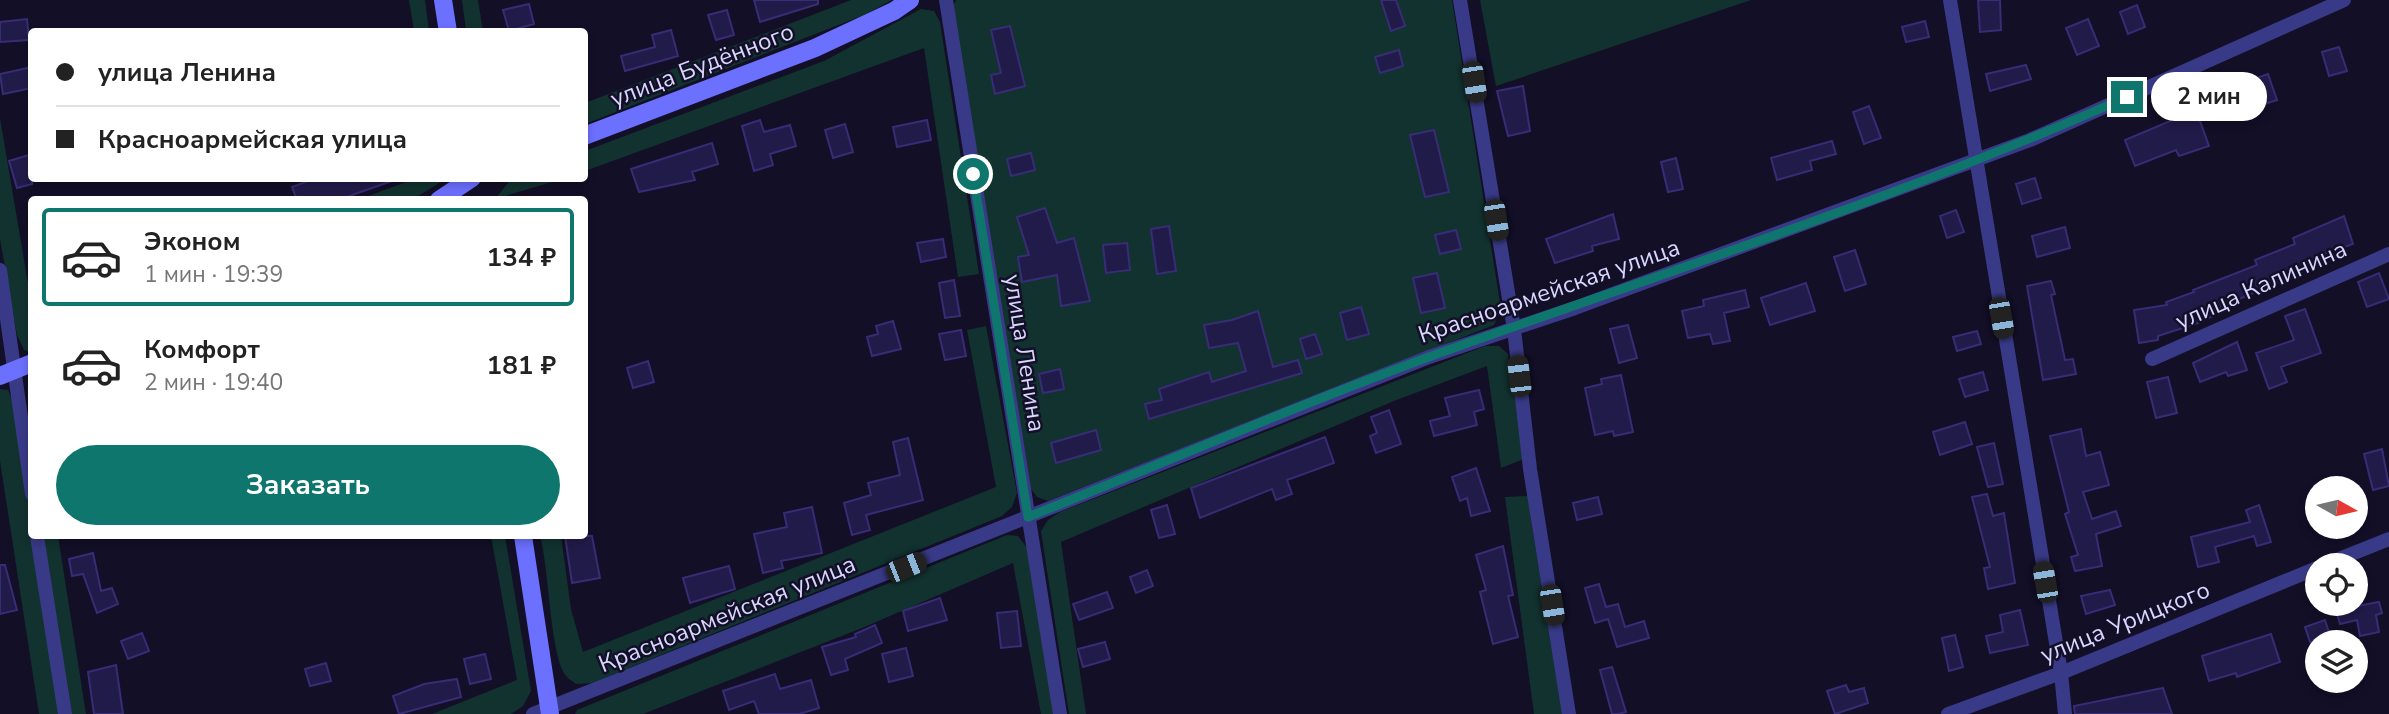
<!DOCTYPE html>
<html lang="ru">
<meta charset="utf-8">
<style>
:root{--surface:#fff;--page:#f6f6f6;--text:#222;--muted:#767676;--line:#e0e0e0;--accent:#0f766e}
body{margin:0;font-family:"Nunito Sans",sans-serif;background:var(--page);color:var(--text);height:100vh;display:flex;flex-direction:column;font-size:26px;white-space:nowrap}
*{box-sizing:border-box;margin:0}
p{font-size:23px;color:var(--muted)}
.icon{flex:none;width:38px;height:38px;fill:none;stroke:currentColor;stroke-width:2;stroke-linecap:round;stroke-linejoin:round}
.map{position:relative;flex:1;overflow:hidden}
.sheet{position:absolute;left:28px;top:196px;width:560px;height:343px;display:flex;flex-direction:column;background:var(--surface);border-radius:7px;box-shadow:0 4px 10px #0003}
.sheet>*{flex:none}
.banner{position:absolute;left:28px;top:28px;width:560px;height:154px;border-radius:7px;box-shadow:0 4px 10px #0003;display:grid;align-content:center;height:154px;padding:0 28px;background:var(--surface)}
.needle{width:46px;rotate:98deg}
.controls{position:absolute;left:2305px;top:476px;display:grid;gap:14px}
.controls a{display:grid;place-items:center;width:63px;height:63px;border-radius:50%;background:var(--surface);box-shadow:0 4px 10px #0003;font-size:35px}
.end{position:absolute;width:32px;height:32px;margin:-16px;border:9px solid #0f766e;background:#fff;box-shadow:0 0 0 4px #fff}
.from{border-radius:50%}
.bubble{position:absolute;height:49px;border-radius:24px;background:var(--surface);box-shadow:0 4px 10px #0003;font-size:23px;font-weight:700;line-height:49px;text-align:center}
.car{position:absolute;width:21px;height:42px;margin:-21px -10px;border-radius:9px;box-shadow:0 0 5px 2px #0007;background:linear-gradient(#222 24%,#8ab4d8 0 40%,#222 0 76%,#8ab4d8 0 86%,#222 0)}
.banner b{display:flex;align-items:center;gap:24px;height:66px;font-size:26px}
.banner b+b{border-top:2px solid var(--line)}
.banner i{width:18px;height:18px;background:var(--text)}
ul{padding:12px 0 0;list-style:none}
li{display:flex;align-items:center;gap:21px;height:98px;margin:0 14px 10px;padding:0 14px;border:4px solid transparent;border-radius:7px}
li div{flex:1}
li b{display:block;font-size:26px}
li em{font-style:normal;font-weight:700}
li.active{border-color:var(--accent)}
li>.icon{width:63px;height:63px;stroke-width:1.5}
.button{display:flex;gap:14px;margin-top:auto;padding:14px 28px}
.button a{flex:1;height:80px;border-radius:42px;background:var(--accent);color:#fff;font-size:28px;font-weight:700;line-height:80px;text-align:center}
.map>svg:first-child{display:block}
.green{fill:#12322f}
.building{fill:#211b49;stroke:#372c75;stroke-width:2}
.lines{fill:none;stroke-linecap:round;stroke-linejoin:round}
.street{stroke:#393a87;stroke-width:14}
.secondary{stroke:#6c70ff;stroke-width:18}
.route{stroke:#0f766e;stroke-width:9}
.labels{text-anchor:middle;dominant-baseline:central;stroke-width:5;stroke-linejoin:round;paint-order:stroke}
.street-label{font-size:24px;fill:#d8d5ff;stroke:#120f27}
</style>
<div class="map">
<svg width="2389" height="714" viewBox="0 0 2389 714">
<rect width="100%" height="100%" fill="#120f27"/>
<path class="green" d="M409 0H425L429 31H414Z
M462 0H478L483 31H466Z
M851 0H892L864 15 585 124V103Z
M956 0H1452L1501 309 1494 325 1048 501 1037 497 1031 489 952 8Z
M1480 0H1751L1496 86Z
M921 9 934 11 940 22 979 274 958 277 924 48 585 171V151L824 61Z
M0 118 31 301V352L24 350 17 335 0 239Z
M417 178 446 179 413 199 363 198Z
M512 178H562V179L495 199Z
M986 326 1017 493 1012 507 1002 516 592 683 576 684C572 681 566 677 564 673 550 649 549 569 540 536H561L571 609 583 652 996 487 967 330Z
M1485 346H1499L1508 354 1524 459 1501 468 1487 366 1394 401 1061 542 1086 714H1069L1041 531 1048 520 1060 512Z
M0 389 8 390 14 404 59 714H39L0 461Z
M1528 496 1532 527 1563 714H1534L1505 497Z
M1007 535 1018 536 1028 549 1054 714H1041L1013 563 862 628 643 714H575L577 710Z
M42 536H58L86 714H71Z
M491 536H505L531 691 523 706 511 714H432L517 680Z"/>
<path class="building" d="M754 0H818V4L760 22Z
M1381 0H1396L1405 26 1391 31Z
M1978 0H2000L2001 30 1980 32Z
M529 4 534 24 509 31 503 10Z
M2137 5 2145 27 2128 34 2120 12Z
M727 10 734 35 716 40 708 15Z
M27 19 29 40 0 42V22Z
M2088 19 2099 46 2077 55 2066 28Z
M1925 21 1929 37 1906 42 1902 27Z
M1010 26 1025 86 995 94 991 75 1001 73 991 30Z
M671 30 678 56 625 71 621 56 655 47 652 35Z
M2339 47 2347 71 2329 76 2322 52Z
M1399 50 1403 66 1380 73 1375 57Z
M2026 65 2031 79 1990 91 1986 74Z
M32 67V88L3 94 0 74Z
M2268 74 2277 100 2237 113 2228 88Z
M1523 86 1530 131 1508 136 1497 91Z
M1869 106 1881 138 1864 144 1853 112Z
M2196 110 2209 146 2179 156 2176 150 2135 166 2125 140Z
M760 120 764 132 790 125 796 146 770 154 773 165 754 171 742 126Z
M927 120 931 140 897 147 893 127Z
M845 124 853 152 833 158 825 130Z
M1434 130 1449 192 1425 197 1410 135Z
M1832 141 1836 154 1810 161 1812 170 1777 180 1771 158Z
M712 143 718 164 692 172 695 180 639 192 631 169Z
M1031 153 1035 170 1011 176 1007 159Z
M32 154V184L17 188 9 161Z
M1676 158 1683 189 1668 192 1661 162Z
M316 178H392V181L338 200H297L292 187Z
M2035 178 2041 198 2022 204 2016 184Z
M1045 208 1057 243 1074 238 1090 301 1061 306 1057 275 1022 282 1018 257 1029 255 1017 217Z
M1956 210 1964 232 1947 238 1940 216Z
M1613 214 1619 239 1592 246 1593 251 1555 263 1546 239Z
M2344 216 2353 244 2316 257 2318 263 2283 276 2284 280 2211 311 2213 316 2198 323 2158 336V340L2139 343 2134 310 2167 305 2166 302 2194 292 2193 290 2257 265 2255 260 2295 244 2293 238Z
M1169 226 1176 271 1157 274 1151 229Z
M2065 227 2070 248 2037 257 2032 236Z
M1456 230 1461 249 1440 254 1435 235Z
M943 239 946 257 921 262 917 243Z
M1127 243 1130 270 1106 273 1103 245Z
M1855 250 1866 284 1845 291 1834 257Z
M1437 273 1445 308 1421 313 1413 278Z
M2379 273 2389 299 2367 307 2358 282Z
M954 280 960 316 945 318 939 283Z
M2051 281 2055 294 2051 295 2065 360 2073 359 2076 374 2043 380 2027 286Z
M1806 283 1815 311 1770 325 1761 298Z
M1745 290 1749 307 1724 313 1730 341 1713 344 1710 334 1688 338 1682 311 1704 306 1703 300Z
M1361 307 1369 334 1347 340 1340 313Z
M2305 309 2321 353 2281 367 2287 382 2269 389 2256 353 2294 340 2285 316Z
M1258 311 1273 367 1298 360 1302 373 1149 419 1145 404 1162 400 1159 389 1209 372 1212 382 1246 371 1238 343 1209 348 1204 325 1232 320Z
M893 321 901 349 872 356 867 337 878 334 876 326Z
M1628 325 1637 358 1619 363 1610 329Z
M961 330 966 356 945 360 939 334Z
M1977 331 1981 344 1957 351 1953 337Z
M1315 334 1322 354 1306 359 1300 339Z
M2237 342 2247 370 2228 376 2226 372 2200 382 2193 363Z
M648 361 654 382 633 388 627 368Z
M1060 369 1064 389 1043 393 1039 374Z
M1983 372 1988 390 1965 397 1959 379Z
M1621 375 1633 432 1614 436 1613 431 1595 435 1585 388 1602 384 1601 379Z
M2168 377 2177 413 2156 418 2147 382Z
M1479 390 1484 409 1474 412 1477 425 1434 436 1430 421 1450 416 1445 398Z
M1389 410 1401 444 1376 453 1370 436 1377 433 1371 417Z
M1965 422 1972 444 1940 455 1933 432Z
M2081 429 2086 456 2100 452 2109 485 2083 492 2092 519 2116 511 2121 526 2096 534 2102 566 2075 571 2071 557 2078 555 2065 514 2069 512 2050 436Z
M1096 430 1101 450 1056 463 1051 443Z
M1325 437 1334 463 1287 480 1292 494 1276 500 1272 489 1200 518 1191 488Z
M908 438 923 500 866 515 870 530 852 535 844 503 871 495 868 483 900 475 893 442Z
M1994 443 2003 484 1988 487 1977 447Z
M2382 449 2389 486 2373 490 2364 454Z
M1476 468 1490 511 1471 516 1467 498 1460 501 1452 477Z
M1987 494 1993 516 2004 513 2015 583 1988 589 1984 568 1990 567 1972 497Z
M1598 497 1602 514 1577 520 1573 503Z
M1167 505 1175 534 1159 538 1151 510Z
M2259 505 2271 542 2257 546 2254 536 2215 547 2219 562 2198 567 2191 537 2250 522 2246 510Z
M812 507 822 553 781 561 783 568 763 573 754 534 787 527 784 513Z
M565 536H592L600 578 572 583Z
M1503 546 1513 595 1508 596 1518 637 1493 644 1480 592 1486 590 1476 555Z
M93 553 101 591 112 588 118 604 97 613 83 574 72 576 69 559Z
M0 565H5L17 610 0 614Z
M729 566 735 589 690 603 683 578Z
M1147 570 1153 586 1136 593 1130 577Z
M1599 584 1606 607 1618 604 1625 627 1644 621 1649 638 1617 647 1608 619 1595 623 1585 588Z
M2110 590 2115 605 2086 614 2081 596Z
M1107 592 1113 608 1079 620 1073 604Z
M940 598 947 620 908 631 903 611Z
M2379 602 2382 613 2376 615 2379 632 2360 636 2357 620 2340 624 2336 610Z
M2020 610 2028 645 1990 653 1986 636 2003 632 2000 615Z
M1017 611 1021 646 1001 648 997 613Z
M2325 620 2332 642H2310L2305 627Z
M875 625 882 643 845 659 848 670 831 675 822 647 856 637 855 634Z
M142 633 149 651 128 659 121 641Z
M2271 634 2280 662 2237 677 2236 673 2209 681 2202 656Z
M1955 635 1963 667 1949 671 1942 638Z
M1105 642 1110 659 1083 667 1078 649Z
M906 648 913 676 889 682 882 654Z
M485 654 491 679 470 684 464 659Z
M326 663 331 681 310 686 305 669Z
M116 665 123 714H94L88 672Z
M1612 667 1626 712 1618 714H1612L1600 670Z
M775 674 780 689 811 680 819 708 799 714H759L754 701 729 710 723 691Z
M457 679 461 697 399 714 393 696 424 684Z
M1846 685 1849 692 1864 688 1868 703 1835 714 1827 691Z
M2163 688 2172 714H2075L2074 706Z"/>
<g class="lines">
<path class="street" d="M946 0 1060 714
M1460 0 1514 329 1530 469 1569 714
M1950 0 2061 673 2065 714
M0 270 32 494
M2152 359 2389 254
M37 536 65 714
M2324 565 2389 539
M533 714 1429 357 1575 308 2030 140 2344 0
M1948 714 2061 673 2317 568"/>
<path class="secondary" d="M443 0 448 32
M584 136 815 48 894 11 910 0
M439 200 472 178
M0 376 32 363
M523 536 550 714"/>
</g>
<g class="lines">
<path class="route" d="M973 174 1028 517C1162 464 1294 406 1429 357 1662 273 1900 198 2127 97"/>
</g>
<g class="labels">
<g class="street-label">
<text transform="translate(702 65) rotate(-21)">улица Будённого</text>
<text transform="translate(2261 285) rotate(-24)">улица Калинина</text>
<text transform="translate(1549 291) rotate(-19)">Красноармейская улица</text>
<text transform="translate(1025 353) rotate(81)">улица Ленина</text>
<text transform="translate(727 614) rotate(-22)">Красноармейская улица</text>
<text transform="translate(2125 622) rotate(-22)">улица Урицкого</text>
</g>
</g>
</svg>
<div class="controls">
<a><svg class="needle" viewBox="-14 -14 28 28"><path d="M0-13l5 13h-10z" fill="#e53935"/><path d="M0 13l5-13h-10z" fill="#767676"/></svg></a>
<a><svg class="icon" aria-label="locate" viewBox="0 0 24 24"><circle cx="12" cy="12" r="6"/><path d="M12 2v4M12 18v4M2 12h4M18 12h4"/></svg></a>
<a><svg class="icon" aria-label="layers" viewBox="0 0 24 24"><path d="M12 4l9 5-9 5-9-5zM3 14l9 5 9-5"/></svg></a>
</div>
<i class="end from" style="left:973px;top:174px"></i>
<i class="end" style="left:2127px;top:97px"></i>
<div class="bubble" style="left:2151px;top:72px;width:116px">2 мин</div>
<i class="car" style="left:1474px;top:82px;rotate:171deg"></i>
<i class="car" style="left:1496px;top:220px;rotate:171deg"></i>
<i class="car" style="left:2001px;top:318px;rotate:170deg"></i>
<i class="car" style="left:1519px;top:376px;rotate:353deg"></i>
<i class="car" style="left:906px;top:567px;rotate:68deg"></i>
<i class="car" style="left:2045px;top:582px;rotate:350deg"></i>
<i class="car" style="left:1552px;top:605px;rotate:171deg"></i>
<div class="banner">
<b><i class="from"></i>улица Ленина</b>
<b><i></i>Красноармейская улица</b>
</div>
<section class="sheet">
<ul>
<li class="active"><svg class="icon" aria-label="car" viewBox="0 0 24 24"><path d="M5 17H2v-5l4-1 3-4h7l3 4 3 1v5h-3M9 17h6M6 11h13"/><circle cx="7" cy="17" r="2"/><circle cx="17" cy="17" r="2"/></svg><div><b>Эконом</b><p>1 мин · 19:39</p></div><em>134 ₽</em></li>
<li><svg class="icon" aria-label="car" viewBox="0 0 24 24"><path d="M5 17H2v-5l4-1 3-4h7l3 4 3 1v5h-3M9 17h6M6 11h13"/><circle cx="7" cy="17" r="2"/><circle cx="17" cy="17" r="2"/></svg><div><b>Комфорт</b><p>2 мин · 19:40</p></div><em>181 ₽</em></li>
</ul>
<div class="button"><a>Заказать</a></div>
</section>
</div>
